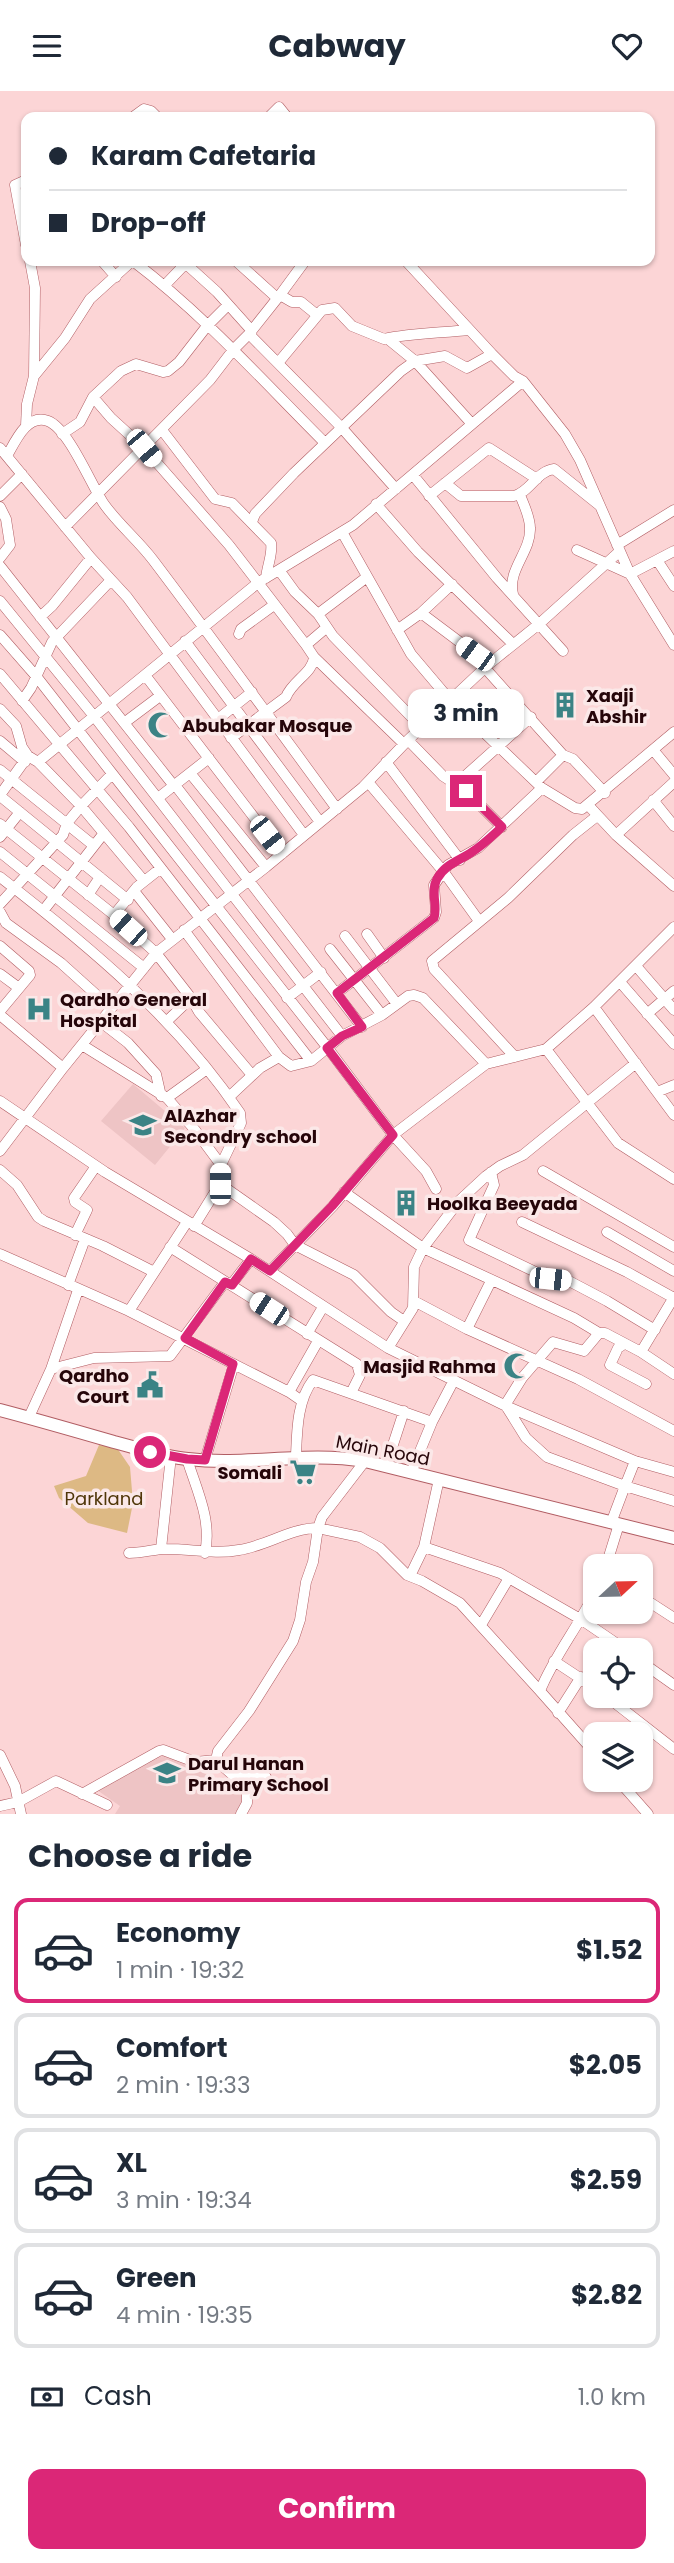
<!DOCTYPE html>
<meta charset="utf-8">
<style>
:root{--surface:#fff;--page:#f6f6f7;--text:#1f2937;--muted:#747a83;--line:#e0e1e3;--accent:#db2777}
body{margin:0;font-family:Poppins,sans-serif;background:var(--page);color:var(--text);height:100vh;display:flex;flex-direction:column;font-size:26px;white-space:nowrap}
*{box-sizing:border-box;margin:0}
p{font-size:23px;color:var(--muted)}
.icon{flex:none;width:38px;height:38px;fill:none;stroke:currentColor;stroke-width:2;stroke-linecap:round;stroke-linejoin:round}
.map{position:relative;height:1723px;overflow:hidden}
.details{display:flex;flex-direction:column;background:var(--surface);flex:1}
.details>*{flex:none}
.banner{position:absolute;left:21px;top:21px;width:634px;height:154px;border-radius:14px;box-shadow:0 2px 5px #0004;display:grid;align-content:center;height:154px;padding:0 28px;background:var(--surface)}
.needle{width:46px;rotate:68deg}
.tools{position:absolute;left:583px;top:1463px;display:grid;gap:14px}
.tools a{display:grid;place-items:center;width:70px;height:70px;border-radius:14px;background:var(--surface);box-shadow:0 2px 5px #0004;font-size:35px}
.end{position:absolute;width:32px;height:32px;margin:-16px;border:9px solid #db2777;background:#fff;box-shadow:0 0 0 4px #fff}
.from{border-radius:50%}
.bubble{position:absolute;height:49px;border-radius:14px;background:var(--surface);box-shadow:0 2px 5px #0004;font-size:23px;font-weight:700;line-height:49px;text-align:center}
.car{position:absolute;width:21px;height:42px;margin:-21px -10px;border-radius:9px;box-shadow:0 0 5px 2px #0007;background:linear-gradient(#fff 24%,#345 0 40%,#fff 0 76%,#345 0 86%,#fff 0)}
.banner b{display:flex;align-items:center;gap:24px;height:66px;font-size:26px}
.banner b+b{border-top:2px solid var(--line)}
.banner i{width:18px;height:18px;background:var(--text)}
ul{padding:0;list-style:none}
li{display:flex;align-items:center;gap:21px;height:105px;margin:0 14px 10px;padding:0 14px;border:4px solid var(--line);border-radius:14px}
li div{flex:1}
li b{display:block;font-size:26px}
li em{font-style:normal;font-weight:700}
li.selected{border-color:var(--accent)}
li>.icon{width:63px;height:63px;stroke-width:1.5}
h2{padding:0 28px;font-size:32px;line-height:84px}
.pay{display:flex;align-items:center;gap:18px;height:77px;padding:0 28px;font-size:26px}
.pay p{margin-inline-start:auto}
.cta{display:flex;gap:14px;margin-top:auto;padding:14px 28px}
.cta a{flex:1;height:80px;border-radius:14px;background:var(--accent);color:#fff;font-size:28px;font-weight:700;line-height:80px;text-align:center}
header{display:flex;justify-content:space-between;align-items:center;height:91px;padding:0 28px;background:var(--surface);font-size:32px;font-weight:700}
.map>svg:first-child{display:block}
.built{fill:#eec4c5}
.green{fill:#ddb984}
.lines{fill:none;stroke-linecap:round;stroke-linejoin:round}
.minor-casing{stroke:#b15d63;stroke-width:11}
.major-casing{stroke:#b15d63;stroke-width:14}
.minor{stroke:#fff;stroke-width:10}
.major{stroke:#fff;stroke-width:12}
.route{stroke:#db2777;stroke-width:9}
.labels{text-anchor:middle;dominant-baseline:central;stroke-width:7;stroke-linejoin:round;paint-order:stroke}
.poi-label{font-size:18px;font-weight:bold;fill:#250509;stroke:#fbe8e8;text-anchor:start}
.street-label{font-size:18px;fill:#250509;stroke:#fbe8e8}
.park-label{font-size:18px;fill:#4f3608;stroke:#fbe8e8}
</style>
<header><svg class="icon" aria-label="menu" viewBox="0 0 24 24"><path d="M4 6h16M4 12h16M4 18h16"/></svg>Cabway<svg class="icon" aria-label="heart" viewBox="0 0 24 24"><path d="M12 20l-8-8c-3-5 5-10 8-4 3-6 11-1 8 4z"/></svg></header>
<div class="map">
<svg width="674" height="1723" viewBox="0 0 674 1723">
<rect width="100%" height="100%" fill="#fcd5d6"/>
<path class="built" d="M133 993 185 1037 155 1074 101 1030Z
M164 1664 244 1700V1710L237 1723H115L120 1715 97 1699Z"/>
<path class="green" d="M99 1354 117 1357 130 1376 133 1412 127 1442 88 1432 59 1407 54 1395 86 1385Z"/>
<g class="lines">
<g class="minor-casing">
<path id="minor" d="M133 26 144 18 151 20 157 26
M269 26 279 16 287 26
M26 89 15 94 26 154
M30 170 35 197 34 285
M102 170 116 186
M133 170C203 223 263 290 325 352
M236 170 277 207
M406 170 492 263 514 285 523 290 565 343 580 369 630 483 674 554
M185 172 217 201 252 240
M165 194 188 170
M280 204 292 211H301L317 224
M249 243 341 336 396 398
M388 248 415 270 472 333
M278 272 322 219 335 217 352 235 384 248C411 242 441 242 469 239
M93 306 111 327 144 357 229 454 306 554 326 537
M26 335 27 313 34 285 65 247 90 208 132 170
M162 339 215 408 232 412 271 452C273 463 267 475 266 487
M62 343 80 331 93 306 121 280 136 273 163 281 168 280 179 271 207 235 228 214
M0 357 91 467 127 506 304 744
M7 365C15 351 27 322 48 330 69 338 91 394 104 413 118 433 138 449 153 469 215 551 276 635 337 718
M413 384 497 487 563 560
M445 392 461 405H514C530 401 537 380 554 378L599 414
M0 405 22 383
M429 405 489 357 537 388
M376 413 418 461 513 553
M0 416 6 428 10 454 0 467
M252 431 255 423 294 382 401 280 415 270 445 265 467 277 492 263
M65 436 210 289 233 259 249 243 280 204 305 170
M342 441 411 563 450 609 542 697
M617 454 674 419
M577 459 630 483 674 460
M657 469 674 495
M0 475 174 695
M279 479 295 501 318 523 333 545 422 637
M513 503C507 479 531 461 530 437 530 426 524 414 520 404
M0 510 93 624 342 945
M421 522 489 573
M318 523 367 486
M40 526 52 515 91 467
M397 539 421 522 452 493
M239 543 241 538 274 514
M0 544 36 585 111 681 327 956 393 1044 426 1080 436 1098
M185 550 320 731
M314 566 404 653
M485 577 563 664 573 668 605 702
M0 583 129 736 311 970
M145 584 282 763
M22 610 31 597 52 551 111 489
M0 618 16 635 22 656 28 665 38 671 81 715 144 790
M218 628 252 601
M124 632 160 605
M231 647 286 606C292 590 313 582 314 566L306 554
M408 649 443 685 466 700 502 736
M0 650 25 671
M654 660 674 684
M38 671 259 491 353 434 523 290
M386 671 460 769
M0 679 93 754
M190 682 266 776
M368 691 443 780 479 830
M536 691 563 664
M175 694 362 936
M455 694 531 626
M0 704 28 665
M0 705 128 809
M158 707 209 667
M653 709 674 735
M588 714 616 744 674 795
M0 733 114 824 156 862 191 907 199 921 252 984
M616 744 674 691
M0 746 20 721
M0 761 144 877
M0 786C90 856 175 926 240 1022L241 1032 221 1074 220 1093 194 1135
M134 800 172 848
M88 804 100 786
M0 813 63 744 67 732 81 715 112 683
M43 820 104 742
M0 821 6 832 61 872 111 917
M114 824 137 796 161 777
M184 839 279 966
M367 843 384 867
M345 845 397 913
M0 855 29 880 30 884 0 920
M330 858 382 924
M636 875 674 919
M0 883 19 897
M620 891 674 953
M337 902 434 827 436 821 434 794 448 774 478 757 542 697 575 717 582 718 674 641
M287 907 321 881
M594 916 674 1024
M647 923 674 900
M0 924 63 977
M167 930 191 907
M101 931 128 952 156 983 161 1005
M82 954 167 1007 195 1039 221 1074
M546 958 618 1052 674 1088
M515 966 434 878 432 870 508 807 573 744 597 725
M657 1001 674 994
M229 1006 260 977 279 966 291 975 311 970 342 945 382 924 408 905 414 904 423 907 486 973
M167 1007 207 978
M0 1010 105 1081 251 1168 388 1257 506 1315 635 1370 674 1381
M0 1060 63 977 156 862 266 776 363 696 408 649 489 573 539 533 620 460
M0 1079 17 1094 38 1126 44 1130 103 1155 154 1181
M543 1080 674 1156
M491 1081 494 1094 469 1149 550 1188 569 1190 607 1210 655 1239
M220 1093 274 1131 287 1143 295 1154 354 1184 391 1221 404 1230
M344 1101 423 1157 574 1227 599 1242
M522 1131 627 1181 674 1207
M607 1141 674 1180
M75 1144 87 1119 75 1111 74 1107 96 1075
M170 1156 357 1273 360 1284 351 1302
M0 1163 129 1220 289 1301 302 1310
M270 1180 333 1115 393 1044 486 973 546 958 594 916 674 836
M68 1194 85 1148
M231 1194 251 1168
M414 1210 467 1238 578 1288 674 1340
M129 1220 187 1131
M467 1238 491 1190
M307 1243 323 1216
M624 1253 618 1257 610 1274 646 1293
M388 1257 413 1217 414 1176 423 1157 459 1110 486 1085 500 1075 523 1064 636 972
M641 1261 674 1206
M51 1278 94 1267 170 1265 225 1191
M289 1301 318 1250
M29 1326 51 1278 78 1199
M296 1365C297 1340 297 1310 313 1289L432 1331
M187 1368C197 1400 212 1429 205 1462
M205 1369 234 1273
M635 1370 625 1395 674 1410
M386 1375 404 1320
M411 1382 432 1331 454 1289
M439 1388 424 1456 500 1482 582 1529 626 1559
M611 1432 625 1395 547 1366 526 1347 506 1315 507 1311 522 1287 553 1251 584 1260 599 1242H605L641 1261 674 1283
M161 1458 171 1365
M129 1462C140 1462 151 1459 162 1458 188 1457 213 1464 239 1459 266 1455 291 1437 318 1437L322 1426 365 1370
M606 1475 619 1433
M410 1485 424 1456
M595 1501C579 1535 554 1565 540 1600L595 1662
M640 1505 674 1527
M481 1534 509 1487
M554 1570 595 1597
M640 1570 674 1594
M606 1605 674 1658
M558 1622 581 1586
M0 1664 15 1695 21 1723
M233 1682 266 1686
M618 1689 648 1723
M82 1703 159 1660 163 1659 195 1671 216 1669
M0 1715 18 1711 56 1690 107 1714
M241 1723 247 1712V1697L216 1669 218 1660 249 1620 293 1550 300 1529 306 1491 313 1471 318 1437 360 1446 380 1457 407 1484 422 1490 460 1512 540 1600"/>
</g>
<g class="major-casing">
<path id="major" d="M0 1319C38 1329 76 1340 114 1351 138 1357 163 1366 188 1368 247 1375 306 1360 365 1370L674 1447"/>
</g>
<use href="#minor" class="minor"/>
<use href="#major" class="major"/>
</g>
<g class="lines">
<path class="route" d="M150 1361 187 1368 205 1369 233 1273 185 1247 225 1191 232 1194 251 1168 270 1180 332 1115 393 1044 327 957 342 945 362 936 337 902 434 827C438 815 430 800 437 788 445 773 459 770 472 761 483 754 492 745 502 736L466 700"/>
</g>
<defs>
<g id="building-bare" transform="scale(2.1)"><path d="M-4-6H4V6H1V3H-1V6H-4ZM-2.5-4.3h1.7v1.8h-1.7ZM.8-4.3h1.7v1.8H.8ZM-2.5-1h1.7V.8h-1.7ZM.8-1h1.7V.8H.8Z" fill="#3b8385" stroke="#fbe8e8" stroke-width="2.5" paint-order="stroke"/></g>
<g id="mosque-bare" transform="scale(2.1)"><path d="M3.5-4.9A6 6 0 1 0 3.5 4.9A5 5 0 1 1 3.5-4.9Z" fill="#3b8385" stroke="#fbe8e8" stroke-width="2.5" paint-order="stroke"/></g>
<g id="hospital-bare" transform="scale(2.1)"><path d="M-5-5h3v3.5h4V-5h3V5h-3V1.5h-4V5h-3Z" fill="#3b8385" stroke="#fbe8e8" stroke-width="2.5" paint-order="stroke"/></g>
<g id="school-bare" transform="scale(2.1)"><path d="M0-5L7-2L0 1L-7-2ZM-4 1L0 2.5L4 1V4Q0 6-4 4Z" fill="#3b8385" stroke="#fbe8e8" stroke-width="2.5" paint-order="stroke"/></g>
<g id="civic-bare" transform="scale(2.1)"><path d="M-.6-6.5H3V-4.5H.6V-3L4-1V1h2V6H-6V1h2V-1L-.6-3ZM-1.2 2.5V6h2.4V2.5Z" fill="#3b8385" stroke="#fbe8e8" stroke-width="2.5" paint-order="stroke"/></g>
<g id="supermarket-bare" transform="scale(2.1)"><path d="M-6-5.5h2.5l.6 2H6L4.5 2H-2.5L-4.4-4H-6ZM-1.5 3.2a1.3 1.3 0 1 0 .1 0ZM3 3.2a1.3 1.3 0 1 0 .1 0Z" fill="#3b8385" stroke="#fbe8e8" stroke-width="2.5" paint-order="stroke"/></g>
</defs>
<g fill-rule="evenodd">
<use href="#building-bare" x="565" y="614"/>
<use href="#mosque-bare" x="161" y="634"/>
<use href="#hospital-bare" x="39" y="918"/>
<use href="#school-bare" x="143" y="1034"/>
<use href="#building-bare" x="406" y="1112"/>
<use href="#mosque-bare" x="517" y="1275"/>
<use href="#civic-bare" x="150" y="1294"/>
<use href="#supermarket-bare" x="303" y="1381"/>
<use href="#school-bare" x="167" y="1682"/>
</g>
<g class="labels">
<g class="poi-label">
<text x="586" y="604">Xaaji<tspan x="586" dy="21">Abshir</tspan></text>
<text x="182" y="634">Abubakar Mosque</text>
<text x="60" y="908">Qardho General<tspan x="60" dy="21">Hospital</tspan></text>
<text x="164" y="1024">AlAzhar<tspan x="164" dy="21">Secondry school</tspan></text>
<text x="427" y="1112">Hoolka Beeyada</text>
<text x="496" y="1275" text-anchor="end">Masjid Rahma</text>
<text x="129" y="1284" text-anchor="end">Qardho<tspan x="129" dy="21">Court</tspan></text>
<text x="282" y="1381" text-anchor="end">Somali</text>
<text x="188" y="1672">Darul Hanan<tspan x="188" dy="21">Primary School</tspan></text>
</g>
<g class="street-label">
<text transform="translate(383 1359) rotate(11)">Main Road</text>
</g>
<g class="park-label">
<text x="104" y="1407">Parkland</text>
</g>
</g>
</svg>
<div class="tools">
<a><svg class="needle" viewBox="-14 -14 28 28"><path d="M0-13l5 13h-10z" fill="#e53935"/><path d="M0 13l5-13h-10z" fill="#747a83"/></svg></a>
<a><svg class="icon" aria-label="locate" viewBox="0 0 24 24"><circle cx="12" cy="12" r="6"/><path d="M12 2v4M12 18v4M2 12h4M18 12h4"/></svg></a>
<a><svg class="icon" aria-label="layers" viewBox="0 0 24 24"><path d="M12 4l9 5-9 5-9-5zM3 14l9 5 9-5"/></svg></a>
</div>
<i class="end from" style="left:150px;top:1361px"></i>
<i class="end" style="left:466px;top:700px"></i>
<div class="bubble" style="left:408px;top:598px;width:116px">3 min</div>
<i class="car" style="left:144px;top:357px;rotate:140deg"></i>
<i class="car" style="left:475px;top:563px;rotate:306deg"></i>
<i class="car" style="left:267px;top:744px;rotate:142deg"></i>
<i class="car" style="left:128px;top:837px;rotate:312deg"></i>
<i class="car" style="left:220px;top:1093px;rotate:0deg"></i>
<i class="car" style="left:550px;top:1188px;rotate:96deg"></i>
<i class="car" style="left:269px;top:1218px;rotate:303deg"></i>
<div class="banner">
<b><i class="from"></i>Karam Cafetaria</b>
<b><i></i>Drop-off</b>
</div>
</div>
<section class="details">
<h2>Choose a ride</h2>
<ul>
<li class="selected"><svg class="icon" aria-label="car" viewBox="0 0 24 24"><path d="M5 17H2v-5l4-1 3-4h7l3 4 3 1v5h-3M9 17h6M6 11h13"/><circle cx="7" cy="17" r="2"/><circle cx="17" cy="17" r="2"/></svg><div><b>Economy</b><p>1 min · 19:32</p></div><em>$1.52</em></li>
<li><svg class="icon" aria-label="car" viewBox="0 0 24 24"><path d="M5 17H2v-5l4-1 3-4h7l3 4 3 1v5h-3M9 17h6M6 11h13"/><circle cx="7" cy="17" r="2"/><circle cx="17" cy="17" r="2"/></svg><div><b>Comfort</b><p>2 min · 19:33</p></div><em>$2.05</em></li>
<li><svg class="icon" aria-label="car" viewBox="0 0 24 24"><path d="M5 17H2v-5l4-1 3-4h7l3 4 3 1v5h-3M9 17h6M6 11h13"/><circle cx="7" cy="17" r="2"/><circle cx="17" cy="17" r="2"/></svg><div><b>XL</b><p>3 min · 19:34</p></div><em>$2.59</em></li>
<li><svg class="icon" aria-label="car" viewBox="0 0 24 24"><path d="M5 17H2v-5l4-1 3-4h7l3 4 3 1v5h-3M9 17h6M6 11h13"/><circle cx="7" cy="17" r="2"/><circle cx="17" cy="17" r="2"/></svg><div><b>Green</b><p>4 min · 19:35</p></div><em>$2.82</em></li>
</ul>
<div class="pay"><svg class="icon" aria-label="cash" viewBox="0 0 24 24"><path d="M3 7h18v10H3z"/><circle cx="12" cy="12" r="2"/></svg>Cash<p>1.0 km</p></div>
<div class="cta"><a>Confirm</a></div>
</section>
